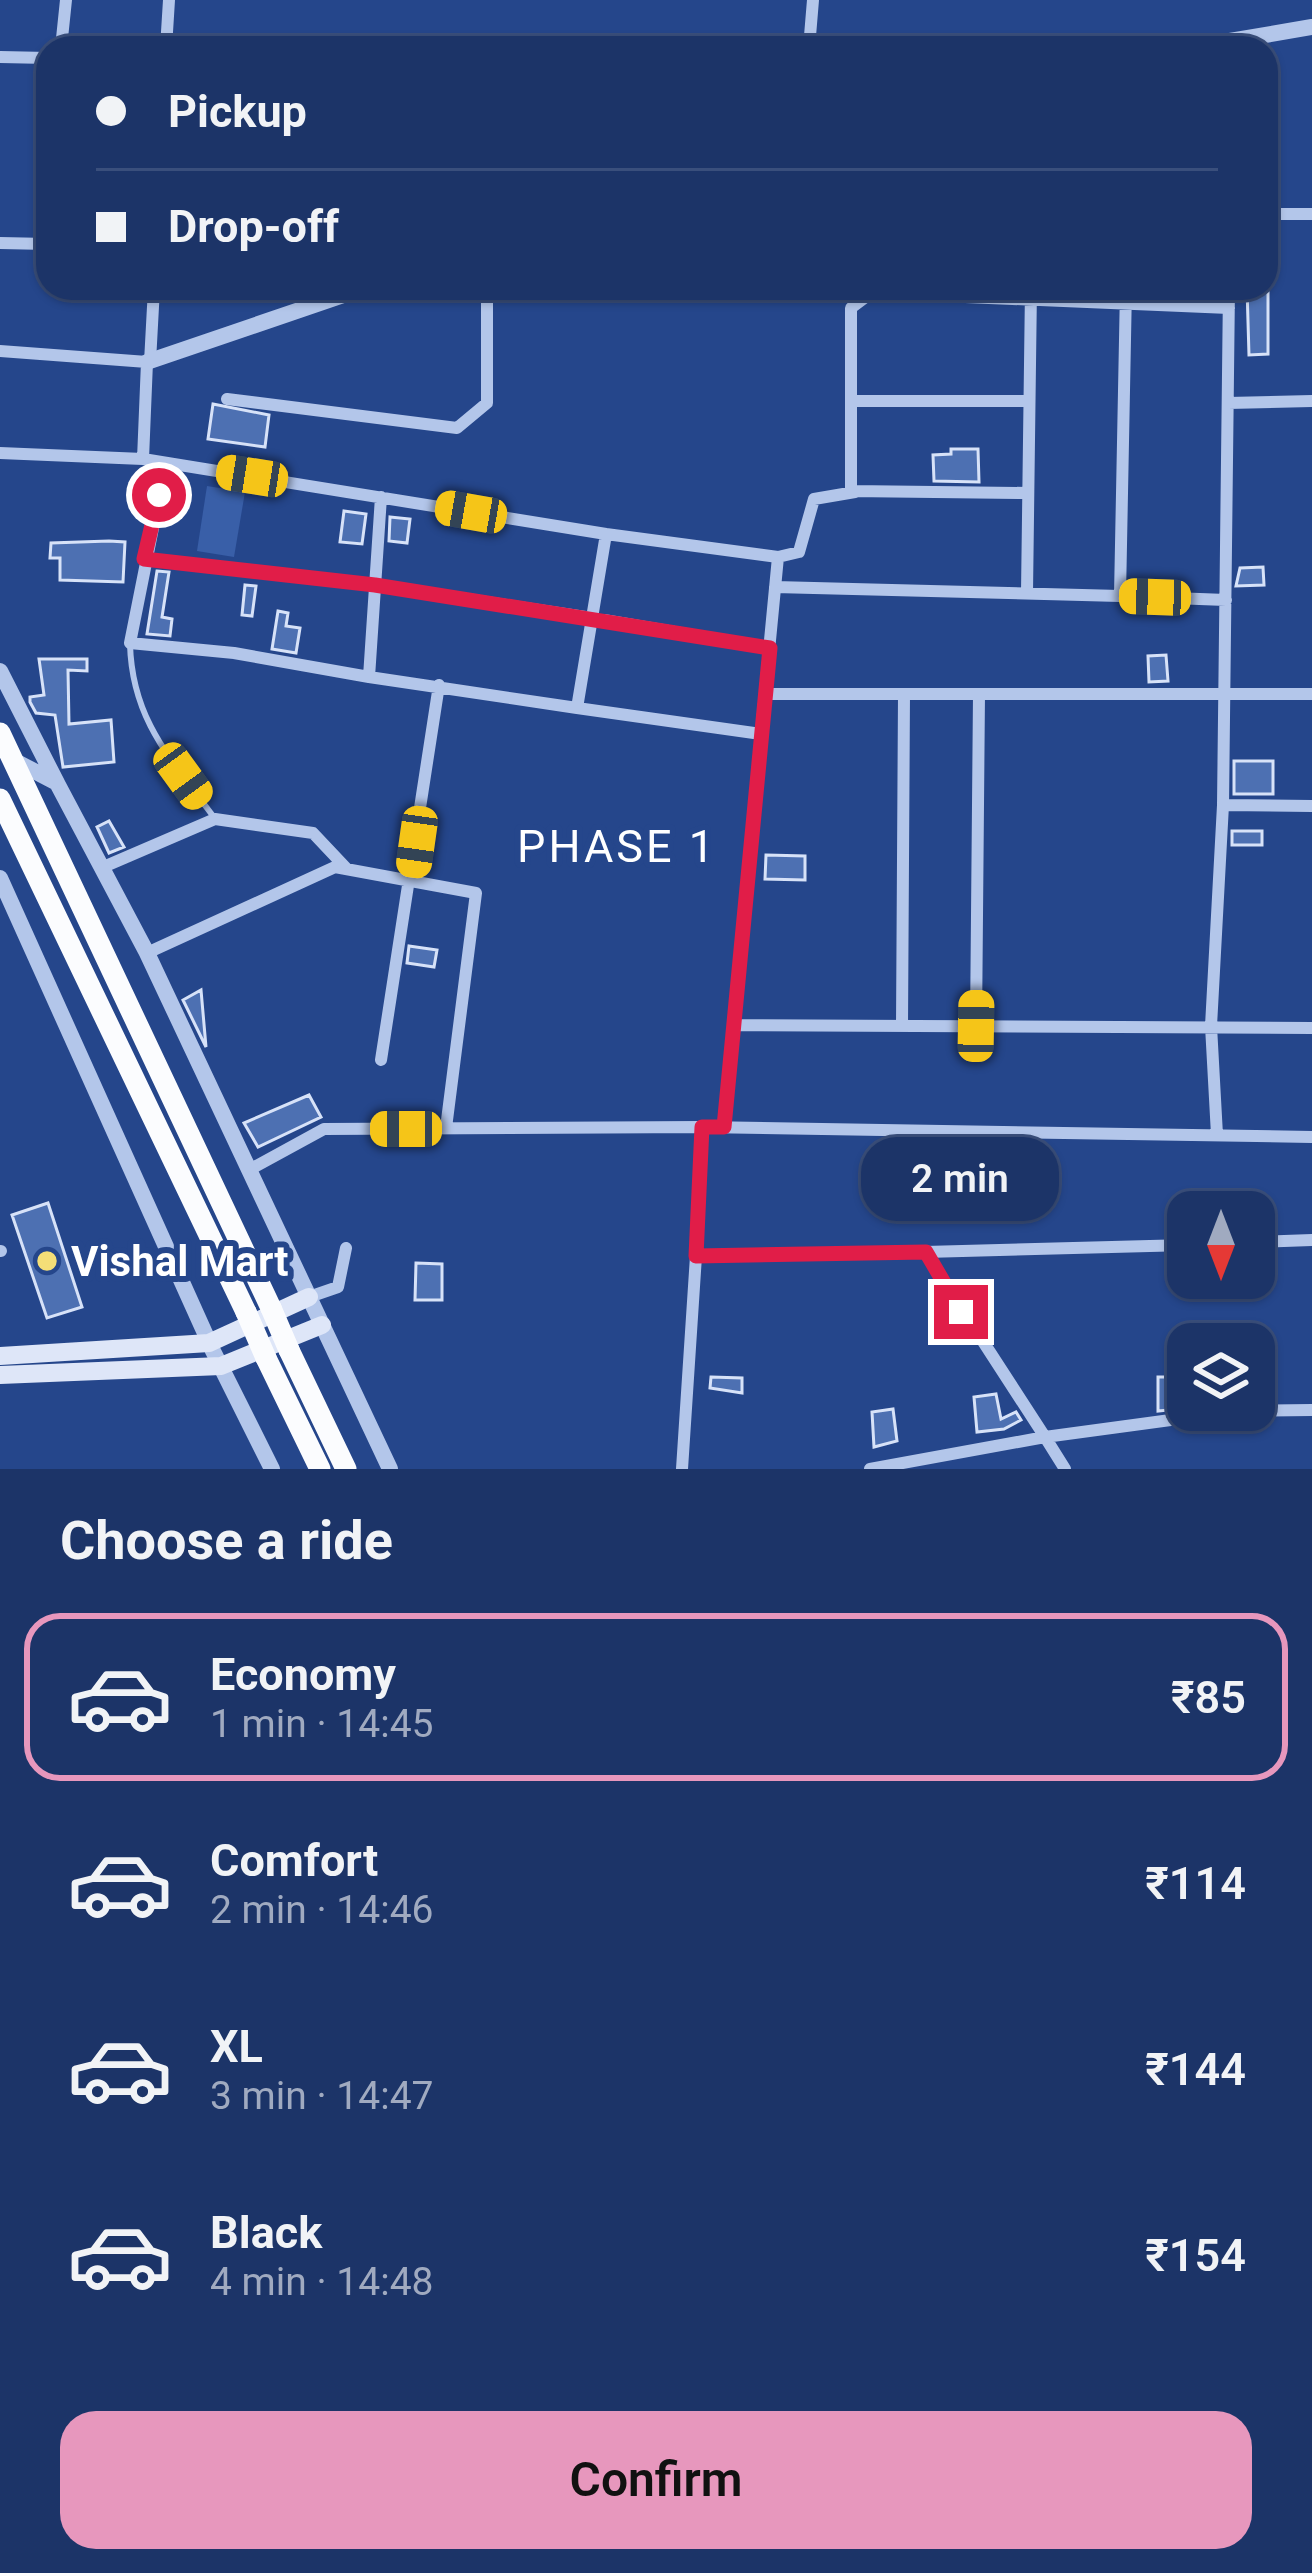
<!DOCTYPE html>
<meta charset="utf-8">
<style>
:root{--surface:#1c3468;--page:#253c6e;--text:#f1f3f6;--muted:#a0aac0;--line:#3a4f7c;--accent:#e797bd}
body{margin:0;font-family:Roboto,sans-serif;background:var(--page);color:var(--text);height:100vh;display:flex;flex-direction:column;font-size:45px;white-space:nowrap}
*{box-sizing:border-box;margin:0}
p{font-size:39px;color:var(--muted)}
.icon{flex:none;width:66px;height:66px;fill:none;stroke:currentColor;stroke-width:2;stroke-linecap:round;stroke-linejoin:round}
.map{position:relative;height:1469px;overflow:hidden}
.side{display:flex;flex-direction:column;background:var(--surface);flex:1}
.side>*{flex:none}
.banner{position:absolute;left:36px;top:36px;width:1242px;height:264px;border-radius:36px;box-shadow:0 3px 9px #0004,0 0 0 3px var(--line);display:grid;align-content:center;height:264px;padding:0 60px;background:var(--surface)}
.needle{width:78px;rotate:180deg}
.controls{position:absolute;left:1167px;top:1191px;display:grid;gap:24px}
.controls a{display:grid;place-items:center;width:108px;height:108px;border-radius:24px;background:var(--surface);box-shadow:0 3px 9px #0004,0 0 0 3px var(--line);font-size:60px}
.end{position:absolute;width:54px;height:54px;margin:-27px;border:15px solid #e11d48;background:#fff;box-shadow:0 0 0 6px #fff}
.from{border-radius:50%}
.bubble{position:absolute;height:84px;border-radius:36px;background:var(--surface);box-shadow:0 3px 9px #0004,0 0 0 3px var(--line);font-size:39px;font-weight:600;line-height:84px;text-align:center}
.car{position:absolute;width:36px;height:72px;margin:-36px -18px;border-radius:15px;box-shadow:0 0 9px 3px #0007;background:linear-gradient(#f5c518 24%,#345 0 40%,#f5c518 0 76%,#345 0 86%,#f5c518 0)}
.banner b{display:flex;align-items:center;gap:42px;height:114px;font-size:45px}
.banner b+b{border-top:3px solid var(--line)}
.banner i{width:30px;height:30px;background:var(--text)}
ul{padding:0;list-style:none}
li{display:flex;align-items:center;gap:36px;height:168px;margin:0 24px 18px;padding:0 36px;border:6px solid transparent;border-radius:36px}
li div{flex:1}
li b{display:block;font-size:45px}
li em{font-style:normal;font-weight:600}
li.selected{border-color:var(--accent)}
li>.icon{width:108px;height:108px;stroke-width:1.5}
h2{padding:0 60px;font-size:54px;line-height:144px}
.primary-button{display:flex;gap:24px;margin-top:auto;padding:24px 60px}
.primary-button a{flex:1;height:138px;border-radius:36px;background:var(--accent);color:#111;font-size:48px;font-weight:600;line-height:138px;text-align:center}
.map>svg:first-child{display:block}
.green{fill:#395fa8}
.building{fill:#4d70b2;stroke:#d7e2f8;stroke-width:3}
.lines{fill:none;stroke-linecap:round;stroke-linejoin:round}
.service{stroke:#b3c6ea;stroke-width:6}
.minor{stroke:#b3c6ea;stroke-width:12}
.tertiary{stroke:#b3c6ea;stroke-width:16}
.secondary{stroke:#dee6f8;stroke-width:18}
.trunk{stroke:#fbfcfe;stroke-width:21}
.trunk-bridge{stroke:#fbfcfe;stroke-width:21}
.route{stroke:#e11d48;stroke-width:15}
.poi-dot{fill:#f4de77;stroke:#25468b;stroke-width:4.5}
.labels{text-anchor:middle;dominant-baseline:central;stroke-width:12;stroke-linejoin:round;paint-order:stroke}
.poi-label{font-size:42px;font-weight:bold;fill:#fff;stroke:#25468b;text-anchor:start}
.neighbourhood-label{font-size:45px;letter-spacing:3px;fill:#fff;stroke:#25468b}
</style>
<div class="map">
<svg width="1312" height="1469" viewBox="0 0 1312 1469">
<rect width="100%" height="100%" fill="#25468b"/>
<path class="green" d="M207 486 245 492 234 557 197 551Z"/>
<path class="building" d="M1247 288H1268V354L1249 355Z
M213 404 269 415 265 447 208 439Z
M951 449H978L979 482 934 481 933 455 951 454Z
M344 511 366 514 362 544 340 542Z
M390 517 410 519 407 543 389 541Z
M109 541 125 542 123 582 60 580V558H50L51 543Z
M1263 567 1264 585 1236 586 1240 568Z
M157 571 169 572 162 617 172 619 170 636 147 634Z
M245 585 256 586 252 616 242 615Z
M278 611 288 613 286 626 300 628 296 653 272 649Z
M1166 655 1168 681 1149 682 1148 656Z
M39 659H87V671L68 670 69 724 111 720 114 762 63 767 55 715 36 713 30 702V697L44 695Z
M1234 761H1273V794H1234Z
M109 821 124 847 109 853 97 827Z
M1232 831H1262V845H1232Z
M766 855 805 856V880L765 879Z
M409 946 437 950 434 967 407 963Z
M201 990 206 1047 183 1000Z
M309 1095 321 1117 258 1147 244 1123Z
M48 1203 82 1307 47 1318 12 1215Z
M416 1263 442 1264V1300H415Z
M711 1377 742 1378V1393L710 1388Z
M1158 1377H1169V1410L1158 1411Z
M996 1394 1001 1419 1016 1412 1021 1420 1004 1429 977 1432 974 1397Z
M893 1409 897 1441 874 1447 872 1412Z"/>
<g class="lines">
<path class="service" d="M130 644C132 719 170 758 213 816"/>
<path class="minor" d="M61 48 66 0
M166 48 169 0
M809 48 813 0
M0 57 48 58
M1266 214H1312
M0 243 48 244
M0 351 147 362 143 459 0 453
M150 362 154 288
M227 399 457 428 487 403V288
M851 401H1026
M1228 403 1312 401
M143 459 606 534
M166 463 130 643 234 653 369 677
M1027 493 851 491V308L871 293 1229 308
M778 557 799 552 814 499 855 492
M144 559 375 585 592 618 577 708 369 677 381 497
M775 587 1120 596 1126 288
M1027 593 1031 288
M1120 596 1226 600
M765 694H1312
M577 708 761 734
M1223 805 1312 806
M101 868 215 819 313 833 347 869
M147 953 335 867 476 893 446 1128
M733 1025 1312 1028
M902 1026 904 694
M976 1026 979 694
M381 1060 439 685
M702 1127 1312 1137
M724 1127 761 734 778 557 606 534 592 618 770 648
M1217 1135 1211 1026 1223 805 1229 288
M249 1170 324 1129 702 1127 696 1256 925 1252 1045 1437 1237 1411 1312 1410
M1254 1242 1312 1240
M0 1251H1
M925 1252 1188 1245
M309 1297 338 1287 346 1248
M682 1469 696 1256
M870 1469 1045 1437 1065 1469"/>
<path class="tertiary" d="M1188 48 1312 27
M147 362 364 288
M0 671 57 783
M13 760 57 783 147 953 390 1469
M0 878 213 1351 272 1469"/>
<path class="secondary" d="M0 1356 209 1343 309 1297
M0 1375 221 1366 322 1325"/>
<path class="trunk" d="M0 733 271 1308
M0 799 246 1312
M289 1350 346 1469
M266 1358 320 1469"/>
<path class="trunk-bridge" d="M271 1308 289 1350
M246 1312 266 1358"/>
</g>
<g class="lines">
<path class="route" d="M159 495 144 559 375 585 770 648 724 1127H702L696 1256 926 1252 961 1312"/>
</g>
<circle class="poi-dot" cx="47" cy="1261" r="12"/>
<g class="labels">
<g class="poi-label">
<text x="71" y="1261">Vishal Mart</text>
</g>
<g class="neighbourhood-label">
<text x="617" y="846">PHASE 1</text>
</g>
</g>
</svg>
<div class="controls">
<a><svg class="needle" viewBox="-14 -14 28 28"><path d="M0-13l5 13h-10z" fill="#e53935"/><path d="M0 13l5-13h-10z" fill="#a0aac0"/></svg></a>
<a><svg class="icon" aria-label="layers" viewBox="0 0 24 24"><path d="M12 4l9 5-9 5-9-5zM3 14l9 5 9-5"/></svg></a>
</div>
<i class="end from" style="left:159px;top:495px"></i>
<i class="end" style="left:961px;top:1312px"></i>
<div class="bubble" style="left:861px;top:1137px;width:198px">2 min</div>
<i class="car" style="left:252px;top:476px;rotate:279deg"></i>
<i class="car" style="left:471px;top:512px;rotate:280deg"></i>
<i class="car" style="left:1155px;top:597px;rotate:272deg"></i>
<i class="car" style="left:183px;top:776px;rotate:144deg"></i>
<i class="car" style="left:417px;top:842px;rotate:188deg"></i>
<i class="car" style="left:976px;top:1026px;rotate:1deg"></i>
<i class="car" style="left:406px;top:1129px;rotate:270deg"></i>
<div class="banner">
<b><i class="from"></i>Pickup</b>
<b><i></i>Drop-off</b>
</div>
</div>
<section class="side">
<h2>Choose a ride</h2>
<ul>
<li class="selected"><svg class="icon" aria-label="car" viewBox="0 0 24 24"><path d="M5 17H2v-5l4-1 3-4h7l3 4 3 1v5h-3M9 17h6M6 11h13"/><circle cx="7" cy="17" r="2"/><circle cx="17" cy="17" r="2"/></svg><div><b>Economy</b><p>1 min · 14:45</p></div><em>₹85</em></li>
<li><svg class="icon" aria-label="car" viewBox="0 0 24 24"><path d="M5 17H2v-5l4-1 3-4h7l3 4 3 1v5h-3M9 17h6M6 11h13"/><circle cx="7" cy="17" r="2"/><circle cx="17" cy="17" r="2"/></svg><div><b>Comfort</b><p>2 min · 14:46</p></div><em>₹114</em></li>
<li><svg class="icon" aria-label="car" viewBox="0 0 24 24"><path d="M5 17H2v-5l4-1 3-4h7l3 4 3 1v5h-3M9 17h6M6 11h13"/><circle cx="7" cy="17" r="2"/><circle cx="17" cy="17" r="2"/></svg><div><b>XL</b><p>3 min · 14:47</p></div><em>₹144</em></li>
<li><svg class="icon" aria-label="car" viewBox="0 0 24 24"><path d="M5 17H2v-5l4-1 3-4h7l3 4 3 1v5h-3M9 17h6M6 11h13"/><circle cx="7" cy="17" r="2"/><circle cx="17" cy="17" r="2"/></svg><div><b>Black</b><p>4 min · 14:48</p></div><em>₹154</em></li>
</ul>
<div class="primary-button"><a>Confirm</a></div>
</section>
